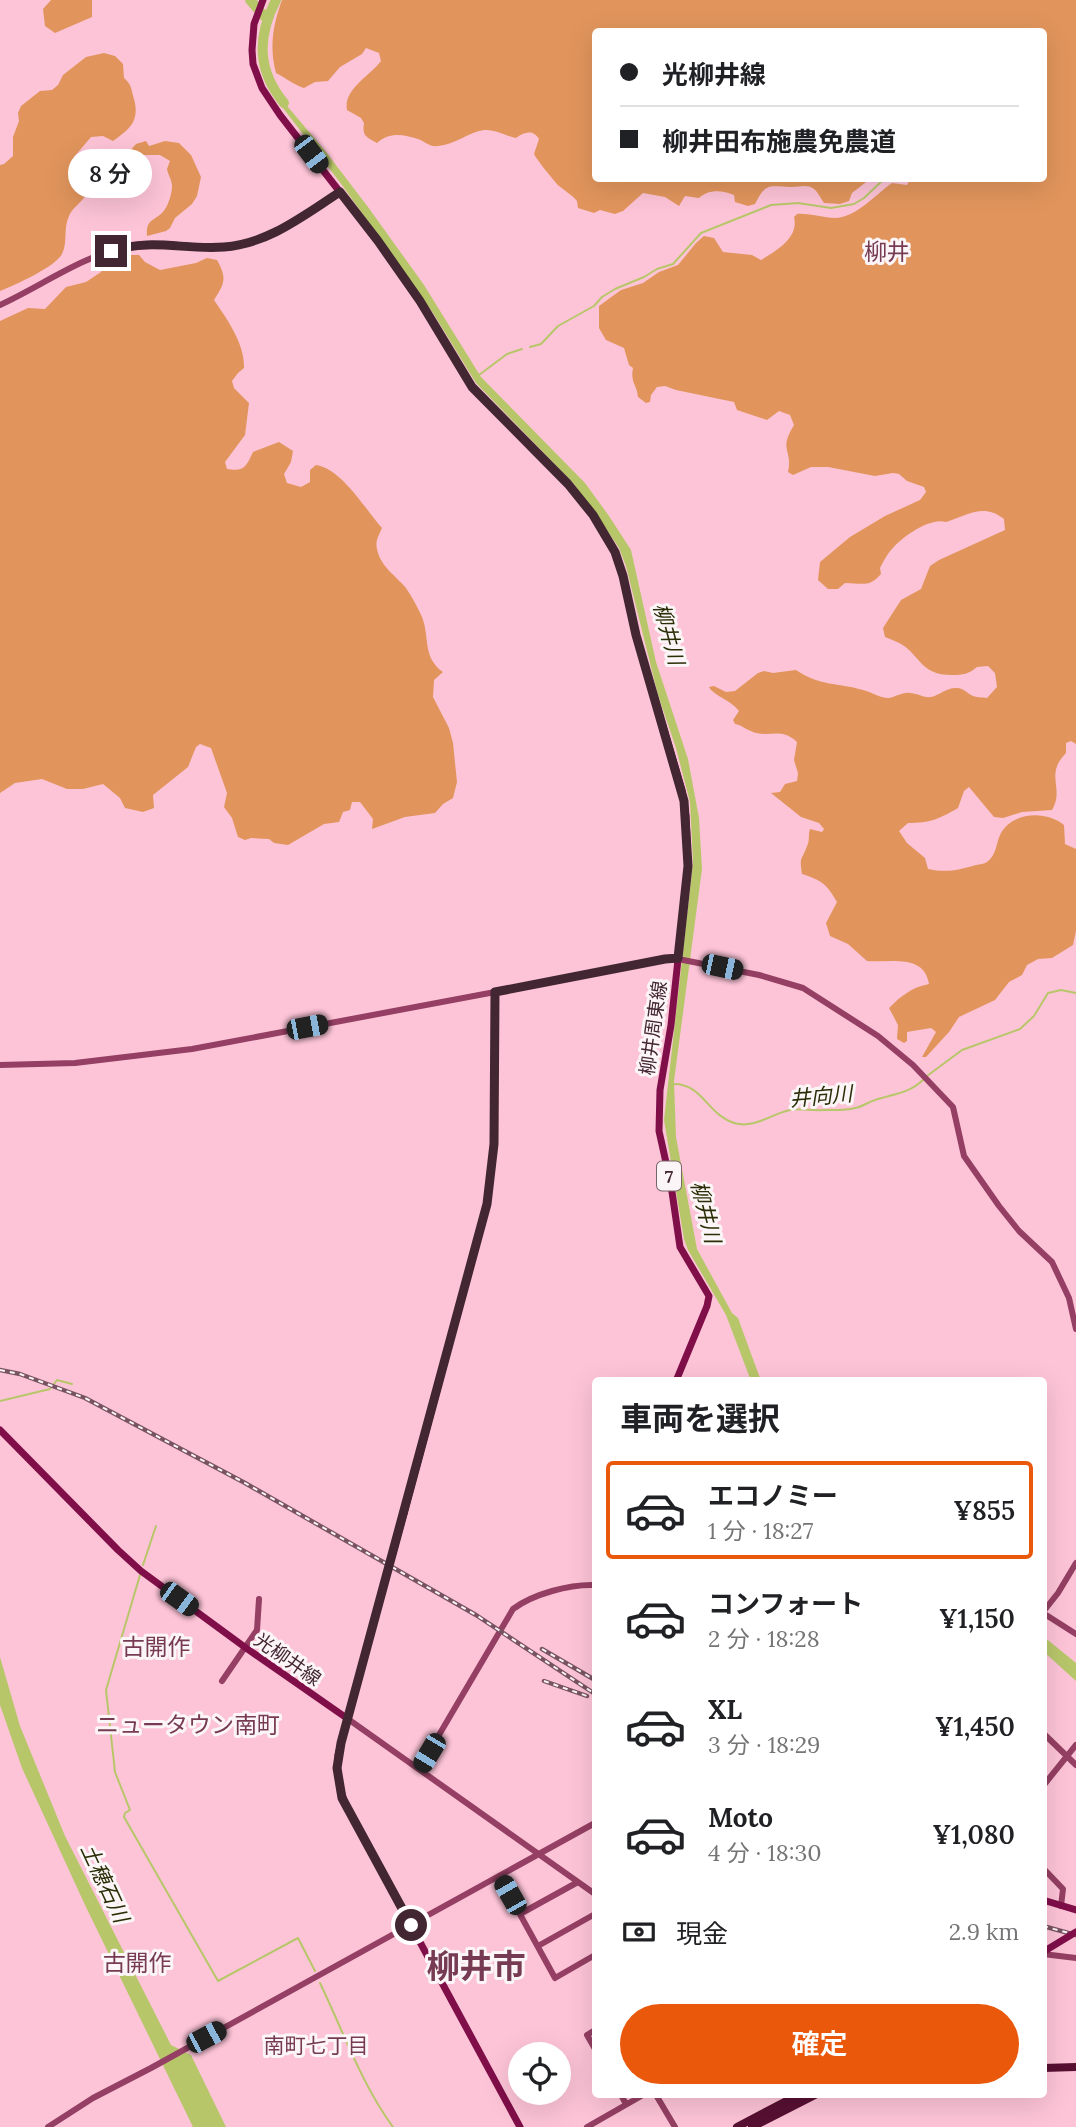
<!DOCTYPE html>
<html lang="ja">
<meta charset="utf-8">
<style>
:root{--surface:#fff;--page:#f6f6f6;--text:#202124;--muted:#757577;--line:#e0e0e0;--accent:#ea580c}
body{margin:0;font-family:Lora,"Noto Sans JP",serif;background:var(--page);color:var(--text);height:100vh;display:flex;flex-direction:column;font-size:26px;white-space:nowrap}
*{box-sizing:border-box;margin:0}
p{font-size:23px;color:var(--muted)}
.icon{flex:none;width:38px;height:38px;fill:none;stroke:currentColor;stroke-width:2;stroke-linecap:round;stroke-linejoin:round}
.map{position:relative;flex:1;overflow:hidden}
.drawer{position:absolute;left:592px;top:1377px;width:455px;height:721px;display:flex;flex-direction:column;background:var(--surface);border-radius:7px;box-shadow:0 7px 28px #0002}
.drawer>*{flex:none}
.banner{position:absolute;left:592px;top:28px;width:455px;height:154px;border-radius:7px;box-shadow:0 7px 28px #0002;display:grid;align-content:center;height:154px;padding:0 28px;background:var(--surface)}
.tools{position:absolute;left:508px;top:2042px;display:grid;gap:14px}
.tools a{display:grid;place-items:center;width:63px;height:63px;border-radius:50%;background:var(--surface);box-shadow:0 7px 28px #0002;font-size:35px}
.end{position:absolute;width:32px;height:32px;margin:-16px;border:9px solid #422631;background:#fff;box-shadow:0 0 0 4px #fff}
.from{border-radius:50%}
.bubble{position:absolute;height:49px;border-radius:24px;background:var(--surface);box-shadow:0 7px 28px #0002;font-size:23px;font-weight:600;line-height:49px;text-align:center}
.car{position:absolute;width:21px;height:42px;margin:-21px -10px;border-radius:9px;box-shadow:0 0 5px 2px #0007;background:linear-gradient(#222 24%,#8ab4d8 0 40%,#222 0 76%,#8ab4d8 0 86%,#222 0)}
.banner b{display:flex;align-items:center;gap:24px;height:66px;font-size:26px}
.banner b+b{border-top:2px solid var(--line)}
.banner i{width:18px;height:18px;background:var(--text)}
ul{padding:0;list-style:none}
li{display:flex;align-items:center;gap:21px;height:98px;margin:0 14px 10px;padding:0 14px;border:4px solid transparent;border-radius:7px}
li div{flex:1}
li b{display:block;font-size:26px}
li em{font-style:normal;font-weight:600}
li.on{border-color:var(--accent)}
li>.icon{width:63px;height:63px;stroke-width:1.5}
h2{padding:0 28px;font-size:32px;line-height:84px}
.pay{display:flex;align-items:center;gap:18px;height:77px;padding:0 28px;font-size:26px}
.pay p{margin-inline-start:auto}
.action{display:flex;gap:14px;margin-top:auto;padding:14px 28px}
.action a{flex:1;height:80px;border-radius:42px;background:var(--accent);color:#fff;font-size:28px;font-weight:600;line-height:80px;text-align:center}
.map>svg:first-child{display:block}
.green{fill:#e1955c}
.water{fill:#b8c66a}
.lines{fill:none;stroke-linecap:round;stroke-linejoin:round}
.stream{stroke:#b8c66a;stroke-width:2}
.river{stroke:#b8c66a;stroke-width:10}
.secondary{stroke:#943f63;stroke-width:6}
.primary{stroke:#7f0e49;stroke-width:7}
.highway{stroke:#571032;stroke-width:8}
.rail-casing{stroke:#785361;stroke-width:4.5}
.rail{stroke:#fcf5f7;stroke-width:2;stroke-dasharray:5;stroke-linecap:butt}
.primary-bridge{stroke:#7f0e49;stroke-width:7}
.route{stroke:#422631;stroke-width:9}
.labels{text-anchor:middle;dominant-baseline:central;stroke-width:6;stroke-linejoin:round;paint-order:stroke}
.shield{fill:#fcf5f7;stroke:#7a646c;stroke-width:2}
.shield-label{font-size:18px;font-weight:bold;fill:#422631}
.street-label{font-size:19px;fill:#422631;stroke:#fcf5f7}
.water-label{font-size:21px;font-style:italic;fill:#2a2e06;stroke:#fcf5f7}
.neighbourhood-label{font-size:21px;fill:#763b52;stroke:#fcf5f7}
.quarter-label{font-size:23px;fill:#763b52;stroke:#fcf5f7}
.town-label{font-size:33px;font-weight:bold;fill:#763b52;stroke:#fcf5f7}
</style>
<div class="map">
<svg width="1076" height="2127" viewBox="0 0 1076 2127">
<rect width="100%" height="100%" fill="#fdc4d7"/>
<path class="green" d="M51 0H92V17L55 33 45 26 43 9Z
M282 0H1076V744L1071 741 1066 743V753C1044 775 1065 788 1052 810L1022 812 1003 818 994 817 969 787 964 791 958 808C939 819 930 823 908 823L899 831 907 843 925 858 928 869C946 873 959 870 976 865 980 864 984 864 987 862 997 855 996 842 1001 833 1014 811 1047 811 1064 825L1065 844 1076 849V931L1073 945 1052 958 1038 959 1027 965 1022 975 1009 982 995 1000 959 1017 949 1032 926 1057H922L936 1032 931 1028 907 1032V1041L904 1043 897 1039 898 1025 889 1008C901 996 912 987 929 984 924 953 890 963 867 961L848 944 830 936 826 923 837 902C827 884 821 880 802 874 799 855 802 861 807 846 810 841 808 834 810 829L822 832 824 829 819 823 801 817 771 793 780 792 785 784 797 781 798 773 794 760 797 742C781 726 767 739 751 731 745 729 742 725 735 724L733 720 739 711C731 700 714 696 709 687L714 686 726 692 735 691 758 673 764 671 773 673 796 670C822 687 836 682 863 690 872 692 879 698 889 698 896 697 902 692 910 693 917 693 923 698 931 697 940 695 947 687 957 688 963 688 966 692 971 695 976 698 982 697 987 698L997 687 995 673 988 666 977 667C969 674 963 675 952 675 920 675 921 656 901 644 896 641 890 639 885 637L883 628 901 600 921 589 930 566 939 560 1005 530 1004 519C983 503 969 515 946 522 930 517 902 537 892 549 887 554 883 562 880 568L881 574C869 588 862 583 845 583L838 589H828L818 580 820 562 850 537 885 516 920 500 926 492 924 487 907 481 899 474 893 473 875 476 828 467H811L793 475 788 472C793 449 778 451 794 425L790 415 779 411 767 420 737 410 734 402 676 390 665 386 657 387 651 395 650 402 646 403 638 397C637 385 630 382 633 368L629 365 624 348 606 340 599 328V306L621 290 643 283 659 272 678 265 696 243 704 236 714 238 723 252 752 255 761 260C777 250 799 238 794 217L797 214C810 213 822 218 836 218 858 216 875 195 892 183L907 185 911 178H1043V32H595V178L870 179 852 193 849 201 840 204 824 203C821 199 818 192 814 189 807 184 800 187 792 187 769 187 767 181 755 204L748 206 735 202 734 195C722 190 709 189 699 198L685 196 679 206 665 197 643 193 623 211 615 214 600 210 594 213 578 208 577 201C572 195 565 191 559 186 554 181 537 160 534 154L539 139C533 129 524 132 516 138 506 136 495 129 484 130 468 132 455 145 438 146 429 147 426 142 418 139 403 134 389 132 377 143 366 137 362 136 364 123L361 118 347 110C343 89 370 76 381 61L379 53 366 48 362 54 340 67 328 81 315 82 304 88C294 85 286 78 276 73 269 47 273 25 282 0Z
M104 53 115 56 123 64 124 78C132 85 131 89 134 99 140 121 130 129 113 141L103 136 91 137 74 157C78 168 86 171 94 180 91 185 89 190 86 195 81 203 73 207 69 216 63 229 68 242 62 254 55 267 15 285 0 291V165L4 164 13 156V137L19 121 18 113 21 106 40 91 52 90 58 85 63 75 86 57Z
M146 141 149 146 165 141 179 143 191 155 201 177 197 196 192 204 175 218 170 228 166 231 147 236C146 220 152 222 162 213 168 207 172 194 172 186 172 180 168 175 167 169L170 161 160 155H143L134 168 129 167 127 154 136 144Z
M122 255H139L145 262 160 270 196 263 207 258 217 260C227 278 225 283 214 300 227 319 245 344 244 368L238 373 232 381 234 388 249 403 245 435 225 462 227 469C244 472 246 467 253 452L279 442 293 451 291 462 284 474 287 483 301 487 310 482V470L316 465C342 469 365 509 382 528 379 535 375 541 377 549 380 566 396 576 406 588 412 597 418 608 422 617 430 637 422 657 443 672L434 680 433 697 449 728 453 743 457 782 453 798 443 804 435 813 405 817 372 829 373 819 360 802H352L350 810 343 812 339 822 324 824 288 845 274 843 269 839 251 838 245 840 238 837 232 818 224 807 227 793 211 748 200 744 196 747 188 767 153 795 154 808 143 812 125 808 120 798 103 784 83 789H67L42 779 15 783 0 793V321L28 308 45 309 66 287 86 282 101 272 103 263Z"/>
<path class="water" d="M279 91 288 107 326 152 368 207 424 285 481 377 585 483 609 516 631 550 656 662 688 759 699 818 702 869 674 1081 676 1137 697 1249 732 1313 738 1318 761 1381H751L726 1315 688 1250 684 1239 664 1120 693 863 690 802 676 748 658 695 626 566 619 548 607 530 574 484 476 383 433 313 342 185 273 95Z
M1043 1636 1076 1663V1681L1043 1651Z
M0 1657 20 1726 65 1836 171 2045 191 2055 226 2127H193L85 1905 22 1768 0 1705Z"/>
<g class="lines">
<path class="stream" d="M530 347 541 344 558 326 594 306 602 297 615 289 644 277 657 269 673 264 701 233 771 205 798 203 831 208 854 204 864 198 885 178
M479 375 507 354 522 349
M927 1076 962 1050 1020 1029 1034 1016 1048 993 1061 990 1076 993
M673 1084C702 1083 708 1115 734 1123 754 1129 771 1114 790 1110 801 1108 812 1111 823 1110 833 1110 844 1111 855 1108 862 1107 868 1102 875 1100 893 1094 908 1094 923 1080
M0 1401 50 1389 57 1380 72 1384
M143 1565 156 1526
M140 1575 106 1690 115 1772 130 1810 125 1813 124 1817 218 1981 298 1938 315 1971
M320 1983C343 2031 362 2085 393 2127"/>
<path class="river" d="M250 0 264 16
M276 0C257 37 257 70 284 103"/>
<path class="secondary" d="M0 305C41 286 81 257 125 247 157 240 189 248 221 247 266 246 304 215 340 192
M678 959 759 975 803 988 878 1036 913 1065 953 1107 964 1156 999 1206 1019 1231 1052 1262 1069 1298 1076 1329
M0 1065 75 1063 192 1049 495 992
M1043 1612 1058 1593 1076 1563
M1043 1613 1076 1634
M222 1681 257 1630 259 1599
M348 1719 595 1894
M1043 1733 1076 1765
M419 1769 513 1609C533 1594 570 1584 595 1585
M1043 1786 1076 1745
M1043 1868 1063 1889 1061 1906
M499 1876 555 1978 595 1955
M520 1914 578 1882
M538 1946 595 1914
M1043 1954 1076 1958
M595 2030 587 2035 595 2049
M621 2095 626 2104
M656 2095 675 2127
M48 2127 93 2098 151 2068 595 1823
M587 2127 643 2095"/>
<path class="primary" d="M263 0 254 24 252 50 253 64 262 88 280 115 378 241 420 301 472 387 568 484 593 515 615 552 623 576 636 635 682 790 686 816 688 866 671 1025 660 1090 659 1131 671 1185 680 1247 709 1296 707 1306 676 1381
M0 1430 118 1550 141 1571 246 1648 348 1719
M404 1513 487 1204 494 1144 495 992 665 959H678
M375 1618 338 1755C336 1775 339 1791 348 1809L520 2127
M1043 1900 1076 1910"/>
<path class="highway" d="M1043 2068 1076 2067
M737 2127 798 2095
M752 2127 815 2095"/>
<g class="rail-casing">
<path id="rail" d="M0 1370 20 1374 85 1398 245 1483 476 1615 595 1694
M542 1649 595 1680
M544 1681 587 1696
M1043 1926 1076 1935"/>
</g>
<use href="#rail" class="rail"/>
<path class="primary-bridge" d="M375 1618 404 1513
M1043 1952 1076 1932"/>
</g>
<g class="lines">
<path class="route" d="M111 251C152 238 183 250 224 247 268 244 304 215 340 192L378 241 420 301 472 387 568 484 593 515 615 552 623 576 636 635 684 801 688 866 678 958 665 959 495 992 494 1144 487 1204 341 1743 337 1768 342 1798 411 1925"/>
</g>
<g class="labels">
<rect class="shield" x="657" y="1161.5" width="24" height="29" rx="5"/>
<g class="shield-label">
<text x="669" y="1176">7</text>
</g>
<g class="street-label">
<text transform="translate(653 1028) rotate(-82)">柳井周東線</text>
<text transform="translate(288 1659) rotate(35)">光柳井線</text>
</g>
<g class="water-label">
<text transform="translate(669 634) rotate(75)">柳井川</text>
<text transform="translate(821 1096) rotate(-5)">井向川</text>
<text transform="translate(706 1212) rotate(76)">柳井川</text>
<text transform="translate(105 1883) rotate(65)">土穂石川</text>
</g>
<g class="neighbourhood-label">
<text x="316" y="2045">南町七丁目</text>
</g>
<g class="quarter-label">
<text x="887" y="251">柳井</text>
<text x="156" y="1646">古開作</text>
<text x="188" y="1724">ニュータウン南町</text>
<text x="137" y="1962">古開作</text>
</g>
<g class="town-label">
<text x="476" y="1966">柳井市</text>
</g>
</g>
</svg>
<div class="tools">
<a><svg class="icon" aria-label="locate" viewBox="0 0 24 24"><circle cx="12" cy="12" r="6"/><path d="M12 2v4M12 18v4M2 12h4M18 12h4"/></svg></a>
</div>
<i class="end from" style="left:411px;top:1925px"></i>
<i class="end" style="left:111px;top:251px"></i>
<div class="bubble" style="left:68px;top:149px;width:84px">8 分</div>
<i class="car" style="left:311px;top:154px;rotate:143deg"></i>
<i class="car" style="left:722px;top:967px;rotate:102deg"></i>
<i class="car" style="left:307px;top:1027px;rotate:79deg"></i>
<i class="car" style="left:179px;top:1599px;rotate:126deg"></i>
<i class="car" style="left:429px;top:1753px;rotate:211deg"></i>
<i class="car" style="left:510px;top:1895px;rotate:330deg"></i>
<i class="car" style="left:206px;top:2037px;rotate:62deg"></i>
<div class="banner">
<b><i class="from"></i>光柳井線</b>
<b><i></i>柳井田布施農免農道</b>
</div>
<section class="drawer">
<h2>車両を選択</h2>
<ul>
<li class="on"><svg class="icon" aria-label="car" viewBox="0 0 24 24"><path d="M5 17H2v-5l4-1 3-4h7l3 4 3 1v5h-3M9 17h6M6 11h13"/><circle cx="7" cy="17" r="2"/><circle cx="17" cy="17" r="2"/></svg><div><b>エコノミー</b><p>1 分 · 18:27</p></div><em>¥855</em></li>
<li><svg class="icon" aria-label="car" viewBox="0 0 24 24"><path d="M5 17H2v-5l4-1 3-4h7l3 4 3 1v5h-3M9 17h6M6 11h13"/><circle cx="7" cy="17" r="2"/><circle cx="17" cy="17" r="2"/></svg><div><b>コンフォート</b><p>2 分 · 18:28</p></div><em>¥1,150</em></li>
<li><svg class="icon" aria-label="car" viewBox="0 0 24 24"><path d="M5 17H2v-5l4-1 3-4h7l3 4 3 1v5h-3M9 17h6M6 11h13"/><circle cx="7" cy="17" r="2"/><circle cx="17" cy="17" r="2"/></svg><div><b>XL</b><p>3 分 · 18:29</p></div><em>¥1,450</em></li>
<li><svg class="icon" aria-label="car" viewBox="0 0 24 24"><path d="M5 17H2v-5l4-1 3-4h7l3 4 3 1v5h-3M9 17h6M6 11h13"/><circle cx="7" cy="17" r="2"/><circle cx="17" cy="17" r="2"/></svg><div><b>Moto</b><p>4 分 · 18:30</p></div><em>¥1,080</em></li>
</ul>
<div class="pay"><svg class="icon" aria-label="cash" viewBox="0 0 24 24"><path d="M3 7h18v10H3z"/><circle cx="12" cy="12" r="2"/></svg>現金<p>2.9 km</p></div>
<div class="action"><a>確定</a></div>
</section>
</div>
